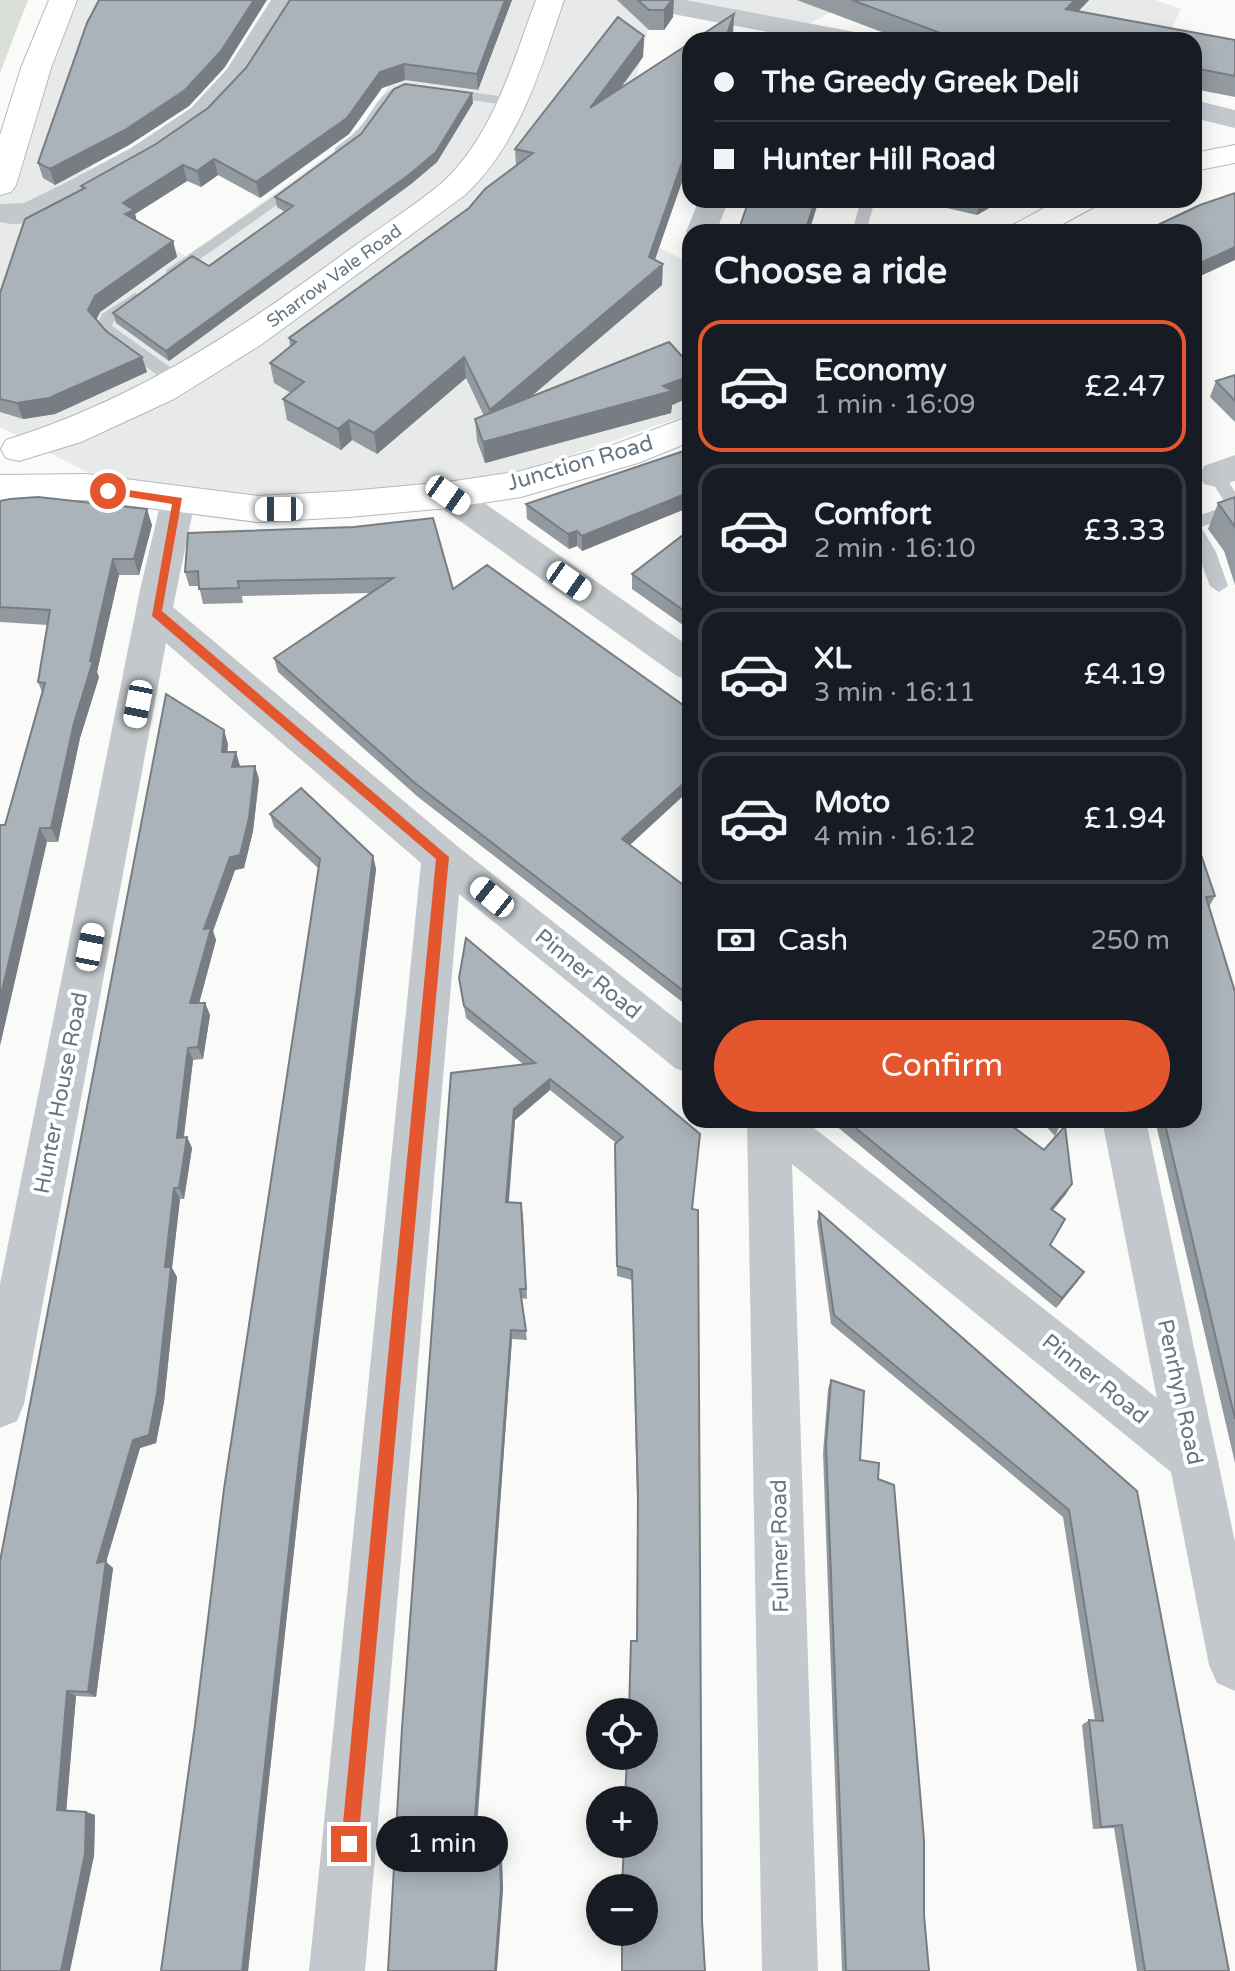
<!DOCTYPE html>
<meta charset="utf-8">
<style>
:root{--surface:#171b24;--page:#242831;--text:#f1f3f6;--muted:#9ea1a6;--line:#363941;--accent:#e4572e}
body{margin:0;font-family:"Varela Round",sans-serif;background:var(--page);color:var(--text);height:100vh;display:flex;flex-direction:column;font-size:30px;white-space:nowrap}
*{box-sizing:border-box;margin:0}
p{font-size:26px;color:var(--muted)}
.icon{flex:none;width:44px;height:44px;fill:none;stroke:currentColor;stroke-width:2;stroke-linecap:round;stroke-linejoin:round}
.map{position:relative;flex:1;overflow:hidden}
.panel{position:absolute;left:682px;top:224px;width:520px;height:904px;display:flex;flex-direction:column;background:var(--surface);border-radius:24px;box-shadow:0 4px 20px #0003}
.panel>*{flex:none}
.banner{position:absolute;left:682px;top:32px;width:520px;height:176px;border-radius:24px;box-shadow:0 4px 20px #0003;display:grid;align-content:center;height:176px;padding:0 32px;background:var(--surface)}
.controls{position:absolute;left:586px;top:1698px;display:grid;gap:16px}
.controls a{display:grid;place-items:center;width:72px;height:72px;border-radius:50%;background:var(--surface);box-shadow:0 4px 20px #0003;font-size:40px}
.end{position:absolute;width:36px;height:36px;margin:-18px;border:10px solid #e4572e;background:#fff;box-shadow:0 0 0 4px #fff}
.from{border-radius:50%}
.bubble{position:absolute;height:56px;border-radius:28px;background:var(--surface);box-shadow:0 4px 20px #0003;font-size:26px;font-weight:600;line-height:56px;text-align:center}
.car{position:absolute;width:24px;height:48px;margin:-24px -12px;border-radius:10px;box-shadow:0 0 6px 2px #0007;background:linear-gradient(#fff 24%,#345 0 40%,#fff 0 76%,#345 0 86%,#fff 0)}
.banner b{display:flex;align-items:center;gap:28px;height:76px;font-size:30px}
.banner b+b{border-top:2px solid var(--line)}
.banner i{width:20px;height:20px;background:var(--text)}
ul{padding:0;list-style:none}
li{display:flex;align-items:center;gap:24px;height:132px;margin:0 16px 12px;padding:0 16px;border:4px solid var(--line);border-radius:24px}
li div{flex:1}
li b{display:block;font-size:30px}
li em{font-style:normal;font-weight:600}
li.active{border-color:var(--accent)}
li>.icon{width:72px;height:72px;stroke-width:1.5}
h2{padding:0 32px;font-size:36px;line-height:96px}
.pay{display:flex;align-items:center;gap:20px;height:88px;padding:0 32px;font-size:30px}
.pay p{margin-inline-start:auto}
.action{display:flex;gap:16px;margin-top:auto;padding:16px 32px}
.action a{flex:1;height:92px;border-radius:48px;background:var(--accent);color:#fff;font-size:32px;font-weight:600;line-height:92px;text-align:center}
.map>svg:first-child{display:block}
.built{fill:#e8e9e9}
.green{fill:#dadfd7}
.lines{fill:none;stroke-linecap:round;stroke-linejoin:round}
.secondary-casing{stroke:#b3babf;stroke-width:2}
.primary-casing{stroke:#b5babe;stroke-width:2}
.lane{fill:#c3c8cc;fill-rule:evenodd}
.street{fill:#c3c8cc;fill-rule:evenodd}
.secondary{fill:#fff;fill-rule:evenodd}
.primary{fill:#fff;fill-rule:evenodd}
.wall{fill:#929a9f}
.shaded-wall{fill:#777d82}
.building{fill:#aab3b9;stroke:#777d82;stroke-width:2}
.route{fill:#e4572e}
.labels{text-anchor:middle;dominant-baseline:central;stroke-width:8;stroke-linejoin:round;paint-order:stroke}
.far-street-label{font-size:18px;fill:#657683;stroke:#fff}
.street-label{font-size:22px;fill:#657683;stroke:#fff}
</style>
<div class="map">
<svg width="1235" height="1971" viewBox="0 0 1235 1971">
<rect width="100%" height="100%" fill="#fafaf8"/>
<path class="built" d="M63 0H198L75 192 187 257 361 131 441 0H655L634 88 582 209 690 263V414L502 479 340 500 179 494 108 483 0 427V185Z
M660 0H854L805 26Z
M1025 0H1155L1181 9 1169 33Z"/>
<path class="green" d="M0 0H28L0 73Z"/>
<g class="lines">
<g class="secondary-casing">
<path id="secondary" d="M536 0H564C540 70 520 143 465 195L262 344 174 399 81 442 19 461 6 458 1 449 6 440C135 400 237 332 345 253 377 229 412 208 443 182 494 134 512 64 536 0Z
M1235 145V163L1194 171V153Z
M1059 200H1099L1094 207 1048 232H1008L1013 225Z
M690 416V442L638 463 521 497 448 508 349 517 257 522 86 500 0 501V475L86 474 257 496 349 491 448 482 521 471 613 445Z"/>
</g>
<g class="primary-casing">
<path id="primary" d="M49 0H77L51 68 16 185 11 192 0 195V135L21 68Z"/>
</g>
<path class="lane" d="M406 84 422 88C413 94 402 91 393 99 377 115 364 158 335 154V148C344 141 353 135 360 127 376 108 379 90 406 84Z
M447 89 513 98 520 102 513 106 442 96V90Z
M296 181 301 182V188L176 276H166V270Z
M861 200H875L866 232H852Z
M135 293 143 298 140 301 114 321 112 326 184 377V385H172L111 343 96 327 102 314Z
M1216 469 1222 471 1235 492V515L1201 527 1216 552 1228 586 1219 592 1210 586 1194 544V517L1227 506 1208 475Z"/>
<path class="street" d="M271 0H299C276 36 255 75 226 107 194 140 63 219 18 224 13 225 6 223 0 222V204L24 203 67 182 131 148 191 108 227 69Z
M627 0H685L855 32 865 34 869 40H810L641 8 631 6Z
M1194 100 1235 110V128L1194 118Z
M699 200H729L716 232H690V239L686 232Z
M1235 455V481L1216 487 1204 484 1199 475 1204 466Z
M448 483 460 486 690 647V680L677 676 436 504 431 495 436 486Z
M178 489 190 492 195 501 173 607 456 845 690 1030V1074L675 1068 459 894 365 1971H309L421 863 166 643 24 1404 17 1421 0 1428V1284L140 590 161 501 166 492Z
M747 1120H804L1157 1398 1102 1120H1146L1235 1542V1691L1217 1683 1209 1665 1171 1472 792 1164 818 1971H762Z"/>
<use href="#secondary" class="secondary"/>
<use href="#primary" class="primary"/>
</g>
<path class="wall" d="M512 0 478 90 405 80 382 88 349 134 260 198 218 175 201 187 187 181 135 214 137 221 173 241 177 257 100 312 96 320 106 331 142 357 147 372 55 414 23 419 0 412V293L82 190 81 186 156 144 208 108 246 68Z
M617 0H672L673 17 664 30H649Z
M797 0H1089L1078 11 1235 40V97L1194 89V40H903Z
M644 36 643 57 621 88 655 260 662 285 530 397 690 365V397L672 405 671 413 485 463 477 441 475 419 484 416 466 378 377 454 352 440 341 450 287 420 283 399 291 393 274 383 270 363 290 346 289 338 469 208 516 165 515 149Z
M225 67 189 106 129 145 55 185 43 178 38 163Z
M473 103 437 162 411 184 169 361 116 323 113 313 209 266 285 212 277 207 275 197Z
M912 200H1003L977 215Z
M1235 375V422L1210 397 1216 381Z
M690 449V507L582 551 577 546 569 549 527 519 526 504Z
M1235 497V585L1224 551 1208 529 1218 503Z
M0 501 152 525 139 575H119L97 672 99 677 80 738 58 842H47L5 825 42 692 38 682 48 625 0 622Z
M188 533 453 589 690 710V802L683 796 630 845 690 890V1008L418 797 278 672 274 658 371 593 242 596 243 603 203 604 199 586H189L185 572Z
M690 534V630L632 589V574Z
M228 744 227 752 240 766 259 779 253 831 244 868 235 870 213 931 216 940 199 1003H205L210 1015 203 1059 193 1060 184 1137H187L192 1148 184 1199H180L172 1268 177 1277 164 1402 156 1443 140 1448 106 1562 113 1568 96 1697 76 1696 66 1811 86 1812 95 1815 94 1856 0 1971Z
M270 814 373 856 376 869 304 1459 248 1971H161L318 868 274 827Z
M1198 846 1215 896 1209 907 1235 992V1463L1155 1120H1194Z
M459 978 700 1134 637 1641V1503L632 1280 617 1276 615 1155 616 1143 550 1090 515 1120 508 1203 523 1213 527 1299 521 1298 527 1340 512 1339 477 1830H499L501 1833 503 1891 402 1728 523 1064 466 1018Z
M829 1120H1004L1066 1194 1053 1210 1050 1245 1084 1272 1077 1282 1056 1308Z
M1040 1120H1059L1060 1126 1055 1136Z
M819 1212 1137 1491 1229 1971H1137L1114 1828 1093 1829 1082 1725 1089 1720 1095 1721 1063 1517 831 1324 817 1222Z
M831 1380 860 1460 878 1479 929 1971H842L823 1453 828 1389Z"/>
<path class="shaded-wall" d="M254 0H267L225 67 189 106 129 145 55 185 50 169Z
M505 0H512L478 90 477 74Z
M672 0H674L673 17 664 30V10Z
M1075 0H1089L1062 29 1066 9Z
M734 14 733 35 731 40H725Z
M644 36 643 57 590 129V108Z
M404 64 405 80 382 88 349 134 260 198 256 182 380 72Z
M472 93 473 103 437 162 411 184 169 361 166 351Z
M690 140V159L650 274 663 264 662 285 492 430 490 410 649 257Z
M214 159 218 175 201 187 197 171Z
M183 165 187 181 135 214 138 226 129 230 123 203Z
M815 200H819L809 232H805Z
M980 200H1003L977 215Z
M173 241 177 257 100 312 93 326 88 310 95 296Z
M1235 247V260L1194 279V266Z
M142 357 147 372 55 414 23 419 17 403Z
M464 357 466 378 377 454 374 433Z
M690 376V397L672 405 671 413 485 463 483 442 663 386Z
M349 420 352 440 341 450 338 429Z
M690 492V507L582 551V536Z
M147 509 152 525 139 575 134 559Z
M577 531V546L569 549 568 534Z
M113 559 119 575 97 672 99 677 80 738 58 842 51 828 74 723 90 661Z
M224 730 228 744 226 766 222 752Z
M236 752 240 766 232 767Z
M255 766 259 779 253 831 244 868 235 870 213 931 216 940 196 1015 190 1003 204 929Z
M684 783 683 796 622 852V839Z
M40 828 47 842 0 1046V999Z
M373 856 376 869 304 1459 248 1971H242L300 1451Z
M205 1003 210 1015 203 1059 198 1047Z
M188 1048 193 1060 182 1149 177 1138Z
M550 1079V1090L515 1120 508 1213 506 1202 514 1109Z
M187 1137 192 1148 184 1199 179 1188Z
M1072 1184 1066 1194 1045 1219 1051 1209Z
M174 1188 180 1199 172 1268 177 1277 164 1402 156 1443 140 1448 106 1562 113 1568 96 1697 88 1692 97 1563 165 1267Z
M1084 1272 1077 1282 1056 1308 1062 1298Z
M511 1330 512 1339 476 1832 474 1830Z
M67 1691 76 1696 66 1813 57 1810Z
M86 1812 95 1815 94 1856 70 1971H61Z
M499 1830 501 1833 503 1891 497 1971H495Z"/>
<path class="building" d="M99 0H254L221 51 185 90 125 130 50 169 38 163 87 23Z
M290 0H505L477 74 404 64 380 72 347 118 256 182 214 159 197 171 183 165 123 203 134 210 125 214 173 241 95 296 88 310 106 331 142 357 49 398 17 403 0 399V293L25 219 85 188 81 186 156 144 208 108 246 68Z
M638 0H672L664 10H649Z
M852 0H1075L1066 9 1235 40V76L1194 68V40H953L954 38Z
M734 14 725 40H694Z
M618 17 644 36 590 108 690 43V140L649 257 663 264 490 410 464 357 374 433 349 420 338 429 283 399 304 382 270 363 296 342 289 338 469 208 485 189 533 153 515 149Z
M803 37 817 40H802Z
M405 84 472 93 436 152 410 174 166 351 113 313 192 256 209 266 293 206 275 197 361 134 394 89Z
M1235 193V247L1194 266V232H1143L1200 205Z
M749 200H815L805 232H738Z
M669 342 690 365V376L663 386 672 391 483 442 475 419Z
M1235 375V401L1216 381Z
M690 449V492L582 536 577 531 568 534 526 504Z
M38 497 147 509 134 559H113L90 661H93L74 723 51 828H40L0 999V825H5L45 683 38 682 50 610 0 607V501L10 499Z
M1235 497V527L1218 503Z
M433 518 453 589 487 565 690 710V788L684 783 622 839 690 890V996L416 784 274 658 393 578 238 581 239 588 199 589 198 571 185 572 188 533 354 527Z
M687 532 690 534V615L632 574Z
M166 694 224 730 222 752H236L232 767 255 766 249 818 240 855 230 857 204 929 211 928 190 1003H205L198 1047 188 1048 177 1138 187 1137 179 1188H174L165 1267H171L157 1393 149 1435 133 1440 97 1563 106 1561 88 1692 67 1691 57 1810 86 1812 85 1854 61 1971H0V1561Z
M301 788 373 856 300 1451 242 1971H161L195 1725 224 1489 320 859 270 814Z
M1194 828 1198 846 1215 896 1206 897 1235 992V1419L1164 1120H1194Z
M466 938 700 1134 692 1209 698 1210 702 1921 705 1971H622V1932H644V1888H622L624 1844H644V1800H625L627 1756H644V1712H629L631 1641H637L638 1496 632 1270 617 1266 615 1144 623 1137 550 1079 514 1109 506 1202 521 1203 526 1289H520L526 1331 511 1330 474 1830H499L501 1889 495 1971H388L402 1728 451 1073 535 1063 464 1006 459 978Z
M846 1120H1004L1044 1150 1065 1126 1072 1184 1051 1209 1065 1219 1050 1245 1084 1272 1062 1298Z
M819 1212 1137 1491 1229 1971H1145L1122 1825 1101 1827 1089 1720 1103 1721 1069 1510 834 1315Z
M831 1380 864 1391 860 1460 879 1463 878 1479 894 1485 924 1840V1915L929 1971H846L826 1445Z"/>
<path class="route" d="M108 487 182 498 162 611 449 857 358 1844 355 1850 349 1852 343 1850 341 1844 436 859 152 616 172 504 105 493V488Z"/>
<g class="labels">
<g class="far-street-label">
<text transform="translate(334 276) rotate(-36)">Sharrow Vale Road</text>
</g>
<g class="street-label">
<text transform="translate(580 463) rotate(-16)">Junction Road</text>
<text transform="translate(588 974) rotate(39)">Pinner Road</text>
<text transform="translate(61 1093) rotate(-79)">Hunter House Road</text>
<text transform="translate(1095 1379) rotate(39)">Pinner Road</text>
<text transform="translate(1180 1392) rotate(78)">Penrhyn Road</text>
<text transform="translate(780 1546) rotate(-91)">Fulmer Road</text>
</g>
</g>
</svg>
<div class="controls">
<a><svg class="icon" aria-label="locate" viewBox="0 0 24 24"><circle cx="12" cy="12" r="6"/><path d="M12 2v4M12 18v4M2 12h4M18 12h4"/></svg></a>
<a>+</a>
<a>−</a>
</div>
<i class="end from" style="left:108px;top:491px"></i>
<i class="end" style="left:349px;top:1844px"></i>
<div class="bubble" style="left:376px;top:1816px;width:132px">1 min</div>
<i class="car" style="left:448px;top:495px;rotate:125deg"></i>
<i class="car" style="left:279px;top:509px;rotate:270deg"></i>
<i class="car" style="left:569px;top:581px;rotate:125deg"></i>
<i class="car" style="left:138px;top:704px;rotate:191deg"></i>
<i class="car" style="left:492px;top:897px;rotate:309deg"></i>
<i class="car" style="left:90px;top:947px;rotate:11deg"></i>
<div class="banner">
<b><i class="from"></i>The Greedy Greek Deli</b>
<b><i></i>Hunter Hill Road</b>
</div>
<section class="panel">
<h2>Choose a ride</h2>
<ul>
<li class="active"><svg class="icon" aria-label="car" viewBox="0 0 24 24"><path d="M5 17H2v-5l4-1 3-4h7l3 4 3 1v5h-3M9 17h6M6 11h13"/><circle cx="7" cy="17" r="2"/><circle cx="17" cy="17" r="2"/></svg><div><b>Economy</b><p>1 min · 16:09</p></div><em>£2.47</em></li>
<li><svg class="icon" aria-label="car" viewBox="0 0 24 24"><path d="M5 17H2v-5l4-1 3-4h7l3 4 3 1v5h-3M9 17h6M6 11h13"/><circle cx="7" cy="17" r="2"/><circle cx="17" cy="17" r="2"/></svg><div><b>Comfort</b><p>2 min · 16:10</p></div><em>£3.33</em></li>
<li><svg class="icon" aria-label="car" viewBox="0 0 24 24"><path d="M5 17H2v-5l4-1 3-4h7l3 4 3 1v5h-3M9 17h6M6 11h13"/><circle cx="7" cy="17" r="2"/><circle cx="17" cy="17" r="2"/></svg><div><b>XL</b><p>3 min · 16:11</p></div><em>£4.19</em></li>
<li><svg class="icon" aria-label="car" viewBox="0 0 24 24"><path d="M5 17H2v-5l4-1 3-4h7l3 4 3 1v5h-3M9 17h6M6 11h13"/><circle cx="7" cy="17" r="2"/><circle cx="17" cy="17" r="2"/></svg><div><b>Moto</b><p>4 min · 16:12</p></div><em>£1.94</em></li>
</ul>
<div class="pay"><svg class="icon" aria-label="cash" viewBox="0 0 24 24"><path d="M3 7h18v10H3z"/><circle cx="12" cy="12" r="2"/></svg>Cash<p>250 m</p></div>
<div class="action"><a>Confirm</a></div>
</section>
</div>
